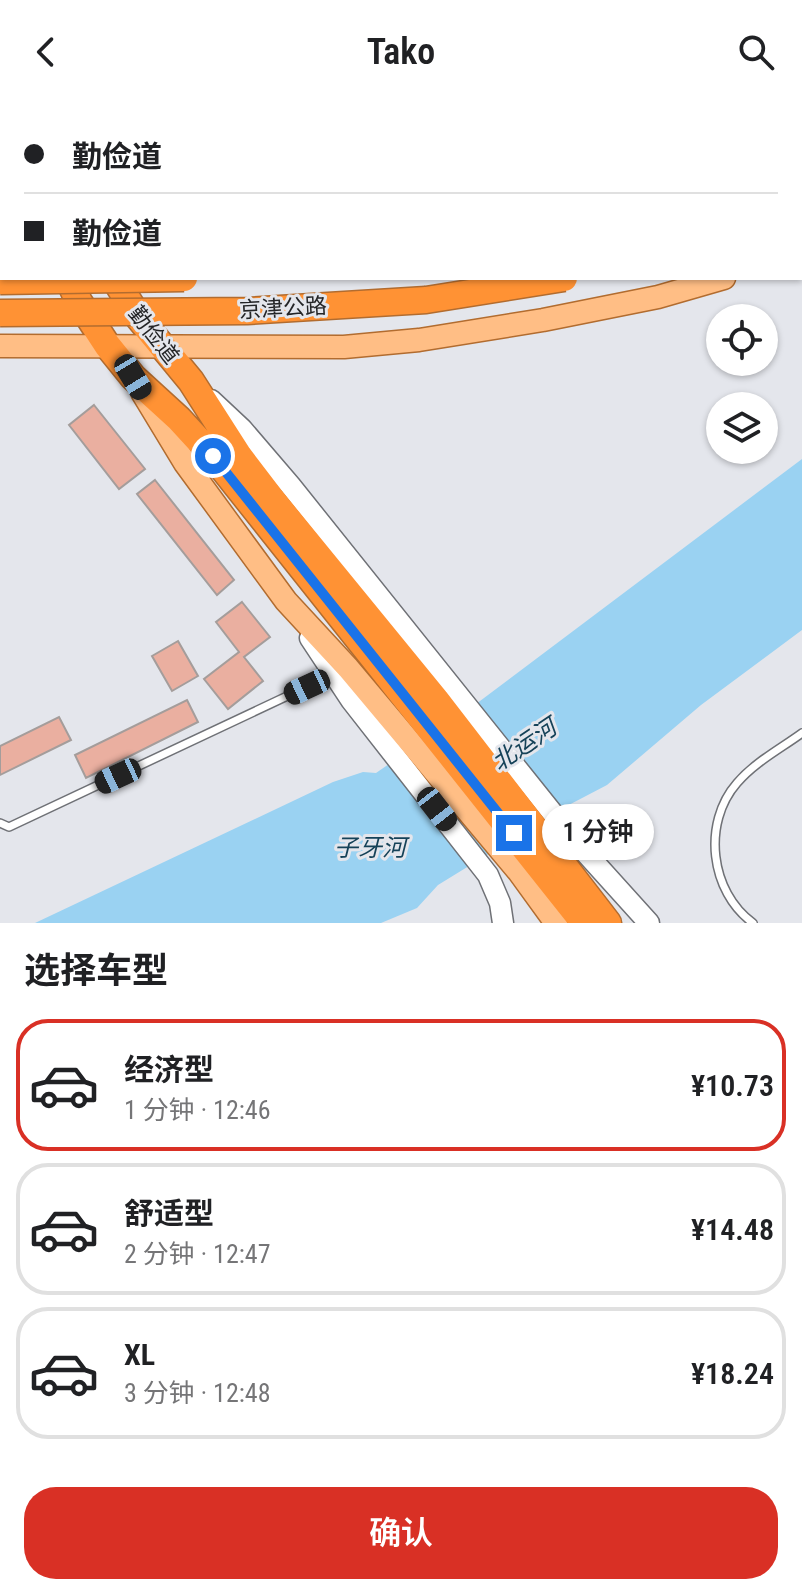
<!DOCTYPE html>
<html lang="zh">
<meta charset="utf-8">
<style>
:root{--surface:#fff;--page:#f6f6f6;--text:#202124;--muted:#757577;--line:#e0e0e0;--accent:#d93025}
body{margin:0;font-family:"Roboto Condensed","Noto Sans SC",sans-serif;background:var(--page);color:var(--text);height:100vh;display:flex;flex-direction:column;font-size:30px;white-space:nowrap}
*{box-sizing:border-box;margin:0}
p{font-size:26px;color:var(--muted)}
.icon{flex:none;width:44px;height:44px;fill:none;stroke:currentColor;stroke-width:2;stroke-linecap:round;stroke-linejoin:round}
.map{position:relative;height:819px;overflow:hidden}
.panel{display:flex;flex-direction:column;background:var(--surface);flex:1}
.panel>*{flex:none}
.hud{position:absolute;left:0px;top:0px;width:802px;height:176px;box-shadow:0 2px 6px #0004;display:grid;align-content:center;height:176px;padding:0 24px;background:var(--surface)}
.fabs{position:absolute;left:706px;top:200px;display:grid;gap:16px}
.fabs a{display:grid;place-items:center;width:72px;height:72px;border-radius:50%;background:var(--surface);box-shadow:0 2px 6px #0004;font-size:40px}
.end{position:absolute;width:36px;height:36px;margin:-18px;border:10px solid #1a73e8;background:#fff;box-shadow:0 0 0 4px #fff}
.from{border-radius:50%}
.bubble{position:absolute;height:56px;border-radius:28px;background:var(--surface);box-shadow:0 2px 6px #0004;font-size:26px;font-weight:600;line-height:56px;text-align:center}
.car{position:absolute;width:24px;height:48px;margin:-24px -12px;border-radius:10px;box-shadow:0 0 6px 2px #0007;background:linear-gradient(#222 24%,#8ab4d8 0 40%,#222 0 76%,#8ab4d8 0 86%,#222 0)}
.hud b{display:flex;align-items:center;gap:28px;height:76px;font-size:30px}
.hud b+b{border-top:2px solid var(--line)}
.hud i{width:20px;height:20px;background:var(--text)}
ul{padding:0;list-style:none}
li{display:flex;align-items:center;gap:24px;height:132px;margin:0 16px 12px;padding:0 8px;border:4px solid var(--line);border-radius:32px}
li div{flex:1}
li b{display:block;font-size:30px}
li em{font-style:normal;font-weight:600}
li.current{border-color:var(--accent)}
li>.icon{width:72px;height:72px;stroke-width:1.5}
h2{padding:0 24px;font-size:36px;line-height:96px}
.action{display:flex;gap:16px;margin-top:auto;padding:16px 24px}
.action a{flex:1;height:92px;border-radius:32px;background:var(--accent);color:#fff;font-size:32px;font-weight:600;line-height:92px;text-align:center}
header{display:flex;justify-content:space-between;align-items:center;height:104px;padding:0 24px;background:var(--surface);font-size:36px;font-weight:600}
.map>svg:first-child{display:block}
.water{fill:#9ad2f2}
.building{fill:#eaafa0;stroke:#a49d9b;stroke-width:2}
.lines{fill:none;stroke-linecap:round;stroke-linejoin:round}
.lane-casing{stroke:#6f7176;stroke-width:10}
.street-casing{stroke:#6f7176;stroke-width:17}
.secondary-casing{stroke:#6f7176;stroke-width:23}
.primary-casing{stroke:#b26c2f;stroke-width:25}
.highway-casing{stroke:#b26c2f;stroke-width:29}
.lane{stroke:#fff;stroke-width:7}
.street{stroke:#fff;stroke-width:14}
.secondary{stroke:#fff;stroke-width:20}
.primary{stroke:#ffbe85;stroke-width:22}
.highway{stroke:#ff9234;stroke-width:26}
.highway-bridge-casing{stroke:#b26c2f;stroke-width:29;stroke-linecap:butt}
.highway-bridge{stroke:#ff9234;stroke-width:26}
.route{stroke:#1a73e8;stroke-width:10}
.labels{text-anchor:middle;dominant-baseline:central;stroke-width:6;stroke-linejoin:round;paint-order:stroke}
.street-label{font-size:22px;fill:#242527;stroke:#e4e6ec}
.water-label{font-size:24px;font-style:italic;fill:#154258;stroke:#e4e6ec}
</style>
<header><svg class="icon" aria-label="back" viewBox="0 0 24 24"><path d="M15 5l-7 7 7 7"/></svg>Tako<svg class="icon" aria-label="search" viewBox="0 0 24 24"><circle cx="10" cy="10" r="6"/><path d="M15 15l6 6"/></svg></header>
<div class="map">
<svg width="802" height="819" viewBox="0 0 802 819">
<rect width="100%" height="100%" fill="#e4e6ec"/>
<path class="water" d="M802 355V526L701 601 607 681 563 704 438 781 417 804 381 819H35L333 678 363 668 376 669 480 597Z"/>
<path class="building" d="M94 301 145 365 119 385 69 321Z
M155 376 234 476 217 491 137 390Z
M242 498 270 533 244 553 263 577 228 605 204 575 239 548 216 518Z
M178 537 198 572 172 587 152 552Z
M187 596 198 618 86 674 75 651Z
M59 613 71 636 0 671V642Z"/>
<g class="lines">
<g class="lane-casing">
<path id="lane" d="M162 0 170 2
M0 719 9 723 332 571
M753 819C710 788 702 719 737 679 755 658 780 645 802 629"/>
</g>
<g class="street-casing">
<path id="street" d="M117 2 120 0"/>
</g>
<g class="secondary-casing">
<path id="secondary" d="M0 84 2 79
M211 296 242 325 290 381 575 737 649 819
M310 534 351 596 488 771 500 799 503 819"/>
</g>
<g class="primary-casing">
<path id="primary" d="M800 36 802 35
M0 148H2
M800 151 802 150
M0 242 344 243 419 236 543 216 658 193 724 174
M142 288 185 359 286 497 348 564 519 768 556 819"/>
</g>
<g class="highway-casing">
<path id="highway" d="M69 0V2
M27 2V0
M800 77 802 76
M800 115 802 114
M68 174 79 198 107 241 133 273 179 315 213 352 584 819
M114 174 139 214 191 277 239 352 271 394 436 596 608 819"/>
</g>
<use href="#lane" class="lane"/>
<use href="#street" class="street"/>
<use href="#secondary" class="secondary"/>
<use href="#primary" class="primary"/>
<use href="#highway" class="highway"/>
<g class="highway-bridge-casing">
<path id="highway-bridge" d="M0 177 184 174
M0 209 247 207 426 196 564 174"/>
</g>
<use href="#highway-bridge" class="highway-bridge"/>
</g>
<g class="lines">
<path class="route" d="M213 352 514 729"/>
</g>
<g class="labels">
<g class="street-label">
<text transform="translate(283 204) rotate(-3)">京津公路</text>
<text transform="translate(154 231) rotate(52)">勤俭道</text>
</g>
<g class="water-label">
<text transform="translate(524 641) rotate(-34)">北运河</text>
<text x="370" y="744">子牙河</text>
</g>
</g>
</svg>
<div class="fabs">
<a><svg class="icon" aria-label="locate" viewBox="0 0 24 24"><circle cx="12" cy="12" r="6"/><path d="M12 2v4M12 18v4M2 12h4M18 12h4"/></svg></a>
<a><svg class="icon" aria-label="layers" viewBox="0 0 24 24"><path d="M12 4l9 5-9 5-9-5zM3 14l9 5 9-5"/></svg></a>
</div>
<i class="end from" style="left:213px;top:352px"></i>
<i class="end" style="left:514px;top:729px"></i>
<div class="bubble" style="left:542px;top:700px;width:112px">1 分钟</div>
<i class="car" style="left:133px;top:273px;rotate:149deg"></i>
<i class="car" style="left:307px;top:583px;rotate:245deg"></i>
<i class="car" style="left:118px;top:672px;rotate:245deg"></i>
<i class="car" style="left:437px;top:705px;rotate:142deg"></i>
<div class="hud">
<b><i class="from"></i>勤俭道</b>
<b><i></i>勤俭道</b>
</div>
</div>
<section class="panel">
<h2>选择车型</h2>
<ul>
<li class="current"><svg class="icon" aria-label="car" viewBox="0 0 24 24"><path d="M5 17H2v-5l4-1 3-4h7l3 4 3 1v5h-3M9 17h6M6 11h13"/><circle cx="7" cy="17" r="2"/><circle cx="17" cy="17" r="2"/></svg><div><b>经济型</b><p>1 分钟 · 12:46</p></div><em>¥10.73</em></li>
<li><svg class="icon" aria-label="car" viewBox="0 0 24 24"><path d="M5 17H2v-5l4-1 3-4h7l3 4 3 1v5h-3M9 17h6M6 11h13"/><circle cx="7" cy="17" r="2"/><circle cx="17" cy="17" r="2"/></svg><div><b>舒适型</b><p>2 分钟 · 12:47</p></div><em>¥14.48</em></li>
<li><svg class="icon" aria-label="car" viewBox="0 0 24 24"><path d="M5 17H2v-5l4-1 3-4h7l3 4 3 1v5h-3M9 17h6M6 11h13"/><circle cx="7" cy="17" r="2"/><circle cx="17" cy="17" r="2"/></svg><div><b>XL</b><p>3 分钟 · 12:48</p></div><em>¥18.24</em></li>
</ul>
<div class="action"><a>确认</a></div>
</section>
